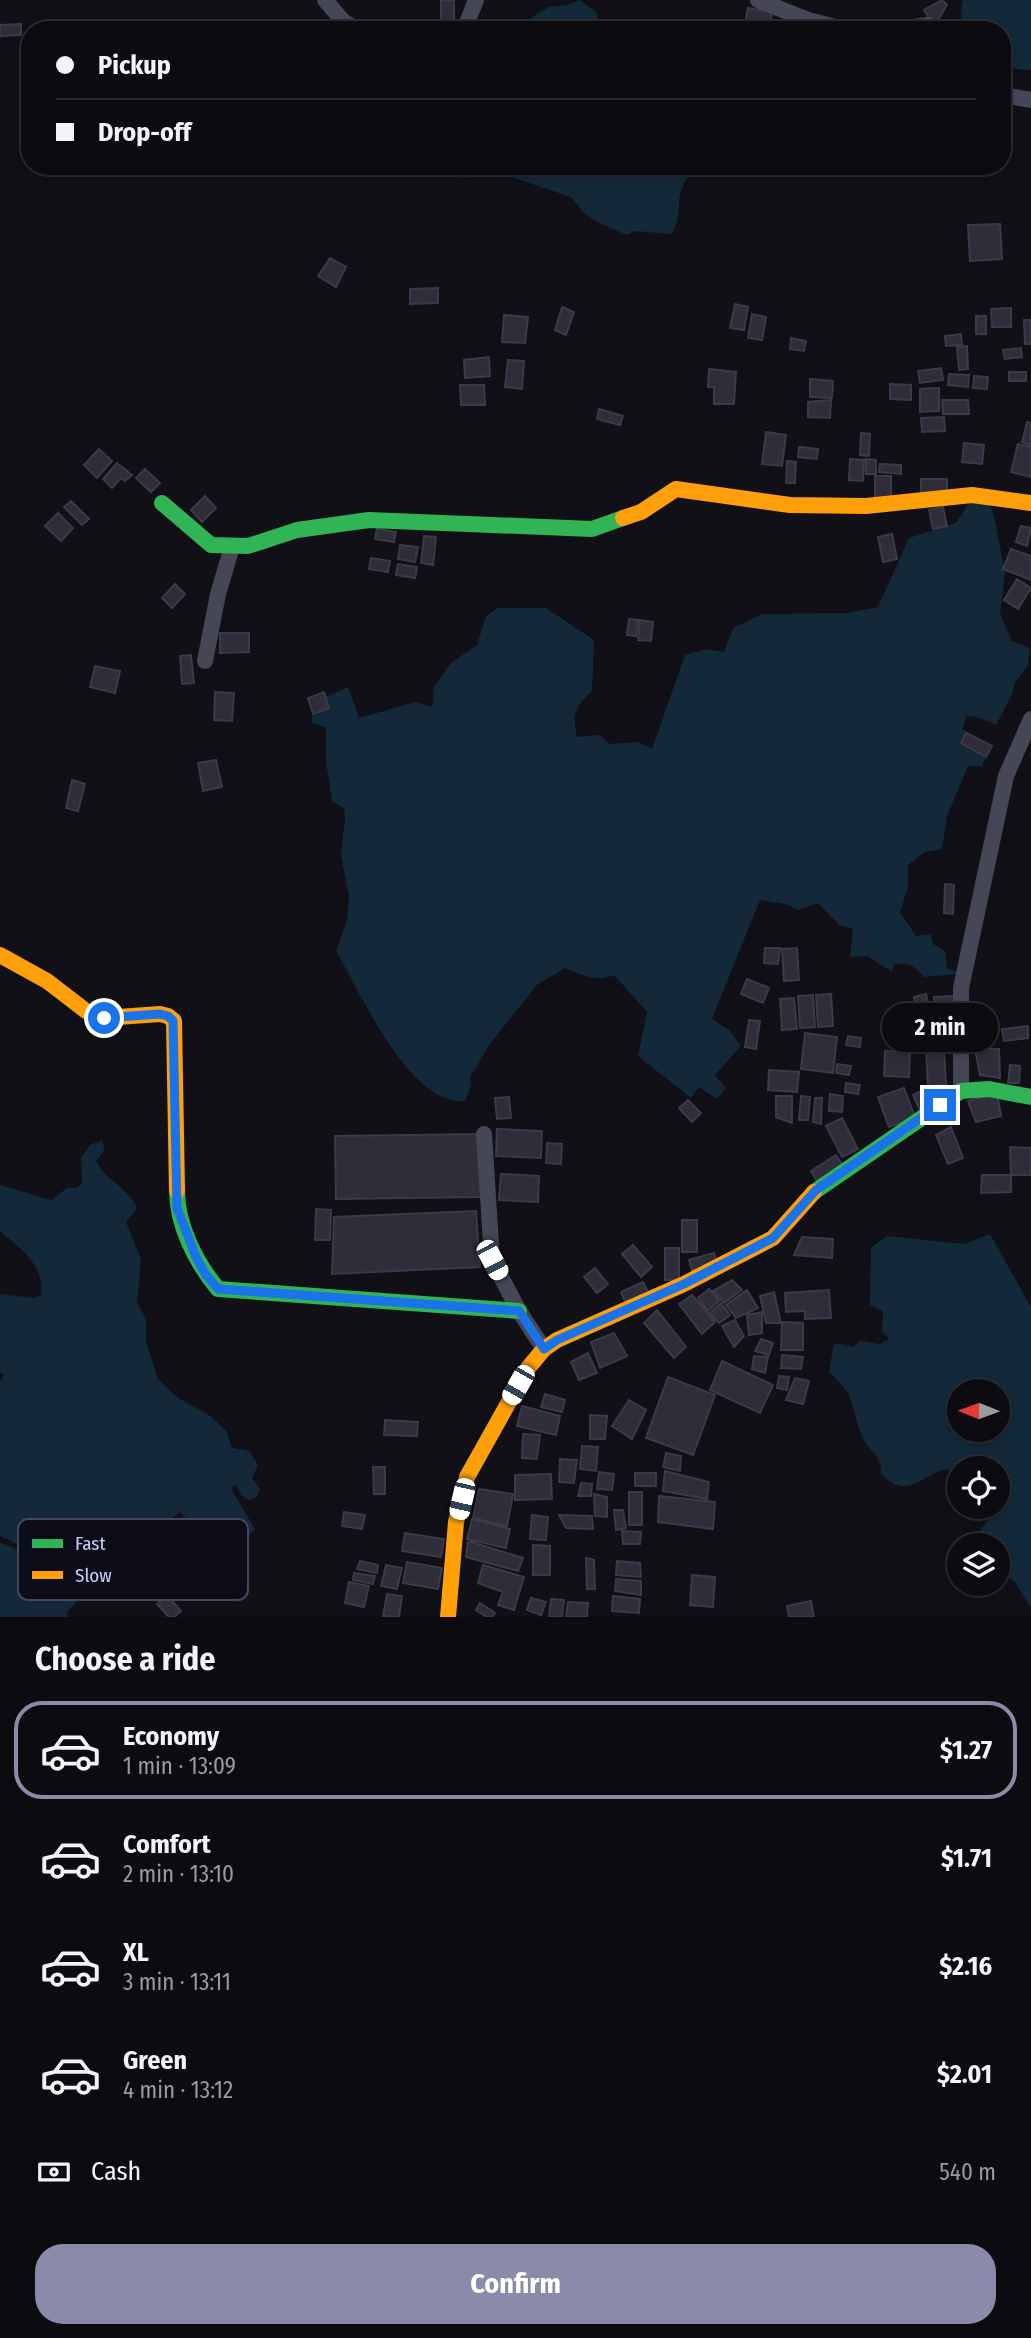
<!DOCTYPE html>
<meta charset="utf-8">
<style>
:root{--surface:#0c0c10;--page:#151519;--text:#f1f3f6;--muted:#9a9b9f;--line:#2c2c30;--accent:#8a8ba9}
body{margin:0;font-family:"Fira Sans Condensed",sans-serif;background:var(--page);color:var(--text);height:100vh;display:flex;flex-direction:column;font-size:26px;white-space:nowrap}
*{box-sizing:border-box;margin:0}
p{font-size:23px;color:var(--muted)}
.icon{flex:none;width:38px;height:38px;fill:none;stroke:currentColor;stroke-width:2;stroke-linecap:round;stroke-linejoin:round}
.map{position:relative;height:1617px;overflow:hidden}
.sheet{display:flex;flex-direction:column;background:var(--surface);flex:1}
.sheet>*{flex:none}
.hud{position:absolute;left:21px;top:21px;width:990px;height:154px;border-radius:28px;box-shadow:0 4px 10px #0003,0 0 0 2px var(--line);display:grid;align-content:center;height:154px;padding:0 35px;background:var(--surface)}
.needle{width:46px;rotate:271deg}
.fabs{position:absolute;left:947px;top:1379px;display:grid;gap:14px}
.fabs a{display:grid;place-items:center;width:63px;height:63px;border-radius:50%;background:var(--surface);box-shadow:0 4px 10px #0003,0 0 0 2px var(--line);font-size:35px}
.end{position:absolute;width:32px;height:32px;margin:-16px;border:9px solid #1a73e8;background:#fff;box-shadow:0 0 0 4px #fff}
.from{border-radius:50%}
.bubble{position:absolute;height:49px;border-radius:24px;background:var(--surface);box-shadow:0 4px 10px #0003,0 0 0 2px var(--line);font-size:23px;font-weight:700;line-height:49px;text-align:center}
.car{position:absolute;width:21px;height:42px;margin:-21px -10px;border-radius:9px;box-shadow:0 0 5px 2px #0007;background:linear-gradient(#fff 24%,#345 0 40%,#fff 0 76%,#345 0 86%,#fff 0)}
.hud b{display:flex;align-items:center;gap:24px;height:66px;font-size:26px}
.hud b+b{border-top:2px solid var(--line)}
.hud i{width:18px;height:18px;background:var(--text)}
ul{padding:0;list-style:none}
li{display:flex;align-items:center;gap:21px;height:98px;margin:0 14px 10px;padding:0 21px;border:4px solid transparent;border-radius:28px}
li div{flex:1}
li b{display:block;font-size:26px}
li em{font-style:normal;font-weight:700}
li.active{border-color:var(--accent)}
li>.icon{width:63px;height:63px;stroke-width:1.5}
h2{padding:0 35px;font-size:32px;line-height:84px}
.pay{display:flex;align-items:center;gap:18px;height:77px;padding:0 35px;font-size:26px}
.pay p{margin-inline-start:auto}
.action{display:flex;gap:14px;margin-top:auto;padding:14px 35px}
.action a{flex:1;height:80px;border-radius:28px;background:var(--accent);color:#fff;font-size:28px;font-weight:700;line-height:80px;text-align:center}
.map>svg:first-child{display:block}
.water{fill:#132839;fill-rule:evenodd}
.building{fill:#2e2d39;stroke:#3b3a49;stroke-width:2}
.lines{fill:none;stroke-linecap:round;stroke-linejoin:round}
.street{stroke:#464756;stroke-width:16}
.fast{stroke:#30b455;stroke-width:16}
.slow{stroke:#ff9f0a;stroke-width:16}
.route{stroke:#1a73e8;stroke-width:9}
.key{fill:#0d0d19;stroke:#46475c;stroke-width:2}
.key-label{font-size:19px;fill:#cccdf8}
</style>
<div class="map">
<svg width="1031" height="1617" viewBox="0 0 1031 1617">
<rect width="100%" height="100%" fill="#101016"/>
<path class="water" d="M580 0 597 13 598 30H511L549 7 568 5Z
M963 0H1031V70L1003 68V30H966C959 22 961 10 963 0Z
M456 166H691C691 176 685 180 682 188 676 203 682 220 671 234L635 231 627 235 601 224 585 214 571 197 502 174 460 178Z
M972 498 989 501 995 520 1005 573 1000 614 1012 641 1030 648 1028 665 1014 684 1013 692 996 725 977 717 967 716 962 729 991 745 982 766H968L947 816 942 849 925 852 908 865V887L900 912 916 936 931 934 933 944 945 951 947 968 956 972V974L924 977C915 966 908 961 894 965L892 972 867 956 850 957 853 929 839 925 818 903 798 910 785 904 760 900 712 1019 730 1031 741 1046 715 1075 726 1088 717 1099 699 1087 691 1098 638 1056 647 1012 614 975C596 983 583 975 565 968L537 985 489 1045 470 1078 471 1086 465 1101C410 1107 360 992 336 951L347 921 349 896 341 856 345 818 344 808 332 801 326 762V727L312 723V709L319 700 348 687 359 718 415 702 432 707 434 686 452 662 477 645 486 616 498 608H546L594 640 592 691C575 707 572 714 577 737L599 735 610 744 637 742 652 749 685 655 706 649 724 652 733 628 762 614 848 613 878 607 909 538 956 523Z
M102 1140 105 1149 96 1161C107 1182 127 1186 137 1208L126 1222 141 1259 137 1303 146 1319V1341L158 1379 178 1398 209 1415 227 1432 232 1448 249 1451 258 1465 252 1478 260 1489 257 1497 250 1500 243 1497 236 1485 232 1486 233 1492 255 1529 226 1558 180 1512 113 1559 117 1567 107 1579 97 1581 0 1536V1381L4 1375 0 1373V1294L33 1298 41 1295C45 1265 21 1249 0 1231V1185L51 1200 67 1188H77L82 1183 81 1158 90 1145Z
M990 1234 1031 1307V1608L1015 1582 998 1571V1545H978L980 1539 975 1536 989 1520 990 1507H998V1468H959V1470C926 1463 912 1506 881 1474 882 1453 869 1453 862 1436 851 1409 856 1394 829 1372L834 1343 853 1347 860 1341 880 1344 889 1339 882 1331 883 1311 870 1305 871 1248 887 1236 964 1244ZM959 1391H998V1430H959Z
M0 1542 94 1584 67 1612V1617H0Z"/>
<path class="building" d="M441 0H454V23H441Z
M942 0 947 5 934 27 924 10Z
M748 8 772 12 769 30H744Z
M21 24V35L0 36V25Z
M1000 224 1002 259 970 261 968 225Z
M330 258 346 267 336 287 318 276Z
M438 288V303L410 304V289Z
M735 304 748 307 744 330 730 328Z
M562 307 574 312 566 335 555 330Z
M1011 308V327H992L991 309Z
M752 314 766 317 762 340 748 338Z
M504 315 528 317 525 343 502 342Z
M976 316H986V334H976Z
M1024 320H1031V344H1025Z
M961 334 962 345 946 346 945 336Z
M791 338 806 341 804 351 790 349Z
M967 346 968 369 959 370 957 347Z
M1021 348 1022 357 1005 359 1003 350Z
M489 357 490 376 465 378 464 360Z
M508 360 524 361 522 389 505 387Z
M941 368 943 380 920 383 918 371Z
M709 369 736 372 734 404H714V387H708Z
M1009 372H1026V381H1009Z
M949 374 969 375 968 387 948 385Z
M974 376 988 377 987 389 973 388Z
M810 379 833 381 832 398 810 397Z
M890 384 911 385V400L890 399Z
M460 385H484L485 405H461Z
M939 388V411L920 412V389Z
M831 400 830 418 808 417V402Z
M942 400H968L969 414H943Z
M599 409 623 416 620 425 597 419Z
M944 417 945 431 922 432 921 418Z
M1027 422 1031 423V445L1022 442Z
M766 432 786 435 782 466 762 464Z
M861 433 870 434 869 456 860 455Z
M964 443 984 445 982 464 962 462Z
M1018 444 1031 447V477L1011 472Z
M799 447 818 449 817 459 798 457Z
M99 449 112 461 97 478 84 465Z
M850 459 864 460 863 481 849 480Z
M866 459 876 460V474H866Z
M787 461 796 462 795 483H786Z
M117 463 132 475 125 481 121 478 112 488 103 479Z
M880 464 901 465V474L879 472Z
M145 469 160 483 151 492 136 478Z
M875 476H891V500H875Z
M921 479H947V496H921Z
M205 496 216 508 202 522 191 510Z
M71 501 89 519 82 525 64 507Z
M943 507 947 526 933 529 929 510Z
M58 513 73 528 61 541 45 526Z
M1021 526 1031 528 1027 546 1016 542Z
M377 529 396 532 394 542 375 539Z
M892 534 897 559 883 562 878 537Z
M424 536 436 537 433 565 421 563Z
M400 545 418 547 415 562 398 559Z
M1011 549 1031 556V580L1003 569Z
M371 558 390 561 388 572 369 569Z
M398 564 417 567 415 578 396 575Z
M1017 579 1031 588 1018 609 1004 600Z
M175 584 185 594 172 608 162 598Z
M629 619 638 620 636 636 627 635Z
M640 620 653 622 651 641 638 640Z
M220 633H249V652L220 653Z
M191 655 194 683 182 684 180 656Z
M95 666 120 671 115 693 90 687Z
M215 692 234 693 232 721 214 720Z
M324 692 329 708 313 714 308 698Z
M966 733 992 746 986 757 961 743Z
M216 760 222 787 203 791 198 763Z
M72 780 85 784 78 811 66 808Z
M945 884 954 885 953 914 944 913Z
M765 948H780L778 964 764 963Z
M797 948 799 980 784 981 782 949Z
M747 979 769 988 763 1003 741 994Z
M831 994 833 1026 818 1027 816 995Z
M926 994 932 1022 919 1024 914 997Z
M813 995 815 1027 800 1028 798 996Z
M955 996 957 1021 935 1022 934 997Z
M794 998 797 1029 782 1030 780 999Z
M749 1020 760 1021 756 1049 745 1047Z
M956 1025 957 1044 927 1046 926 1026Z
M1028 1026V1038L1004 1041 1002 1029Z
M805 1033 837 1037 833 1073 801 1069Z
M848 1036 861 1038 860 1047 846 1045Z
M944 1048 946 1085 928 1086 926 1049Z
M975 1049H999L1000 1078 980 1075Z
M885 1051 910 1052 909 1077 884 1076Z
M837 1064 851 1066 849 1075 836 1073Z
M1010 1065 1020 1066 1019 1083H1008Z
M769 1070 799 1072 797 1092 768 1090Z
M846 1083 860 1085 858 1094 845 1092Z
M904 1088 915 1117 889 1127 878 1097Z
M923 1090 931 1108 921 1112 913 1095Z
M997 1093 1001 1116 976 1122 968 1101Z
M830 1094 843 1096 842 1112 829 1111Z
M776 1096H792V1123L776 1117Z
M801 1096 810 1097 808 1120H799Z
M509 1097 511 1118 497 1119 495 1098Z
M815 1098H822L821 1124 813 1122Z
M688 1100 701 1113 692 1122 679 1108Z
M842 1118 858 1149 842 1157 826 1126Z
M951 1127 963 1158 948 1164 936 1135Z
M497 1129 542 1131 541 1158 496 1156Z
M481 1134V1197L336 1199 335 1136Z
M547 1143 562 1144 561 1164 546 1163Z
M1010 1147 1031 1148V1175H1011Z
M836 1155 844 1167 818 1183 811 1171Z
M501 1174 539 1176 538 1202 499 1200Z
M982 1175H1011V1192L981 1193Z
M316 1209 331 1210 330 1240H315Z
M476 1211 480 1267 332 1274 334 1217Z
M682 1220H697V1252H682Z
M802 1237 833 1239 832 1258 794 1255Z
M633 1245 652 1267 641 1277 622 1254Z
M665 1248H679V1280H665Z
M714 1253 717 1263 692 1270 689 1260Z
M595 1268 608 1284 597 1293 584 1277Z
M732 1280 742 1290 724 1303 713 1291Z
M643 1282 649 1294 626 1304 621 1292Z
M709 1289 719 1301 708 1311 698 1298Z
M747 1290 758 1308 736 1318 726 1305Z
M829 1290 831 1318 805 1319V1311L786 1312 785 1293Z
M774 1292 781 1323H766L760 1296Z
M692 1295 715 1322 702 1334 679 1304Z
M721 1303 730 1315 719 1323 710 1313Z
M657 1310 686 1347 674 1358 644 1323Z
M762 1312V1333L749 1335 747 1315Z
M735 1320 744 1336 734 1347 722 1326Z
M782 1322 803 1323V1350H781Z
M614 1333 627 1356 600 1368 591 1342Z
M761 1339 773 1343 769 1355 755 1351Z
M588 1353 597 1373 579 1380 571 1362Z
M782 1355 803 1357 801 1369 781 1368Z
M754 1356 768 1357 765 1373 752 1369Z
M722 1361 773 1385 760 1413 710 1390Z
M779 1376 789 1377 787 1390 777 1388Z
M668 1377 715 1395 693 1455 646 1438Z
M795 1378 809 1381 803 1404 786 1400Z
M545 1394 565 1400 562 1412 541 1407Z
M629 1400 646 1410 632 1439 612 1426Z
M522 1406 560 1416 556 1435 517 1426Z
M590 1415 607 1416 605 1439H590Z
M385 1420 418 1422 417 1436 384 1435Z
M523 1434 540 1435 537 1459 522 1458Z
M582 1446 598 1447 596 1471 580 1469Z
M666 1453 681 1456 680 1471 663 1467Z
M560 1459 577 1460 574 1483 559 1482Z
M373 1467H385V1494H374Z
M665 1471 709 1482 707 1499 663 1491Z
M599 1472 614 1474 612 1490 597 1489Z
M635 1473H656V1486H635Z
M551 1474 552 1499 515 1500V1475Z
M581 1483 592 1484 591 1496H578Z
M479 1489 513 1494 507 1526 473 1518Z
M629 1492H642V1525H629Z
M594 1494 607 1497V1517L595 1516Z
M659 1496 715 1502 713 1529 658 1522Z
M614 1510H623L626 1528 616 1530Z
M344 1512 365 1515 362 1529 342 1526Z
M532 1515 548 1517 546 1540 530 1539Z
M559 1515 592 1516 593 1529 566 1528Z
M472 1519 510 1529 506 1548 467 1539Z
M622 1531 641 1532 640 1544H623Z
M405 1533 444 1539 441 1557 402 1551Z
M468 1541 523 1558 518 1571 466 1557Z
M533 1545 550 1546V1575H533Z
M586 1558 594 1560 595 1589H587Z
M360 1561 378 1565 377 1573 357 1569Z
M617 1561 640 1563 641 1577 616 1575Z
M407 1562 442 1568 438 1589 403 1583Z
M386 1565 402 1568 397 1589 381 1586Z
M483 1565 524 1577 514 1610 498 1605 503 1592 478 1583Z
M354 1573 375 1576 373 1584 353 1580Z
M692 1575 715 1577 713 1607 690 1605Z
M616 1579 641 1581V1595L615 1591Z
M349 1582 369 1586 364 1607 345 1603Z
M387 1594 402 1596 399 1617 383 1616Z
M167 1595 181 1611 174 1617H169L157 1604Z
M613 1596 640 1599 639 1613 612 1611Z
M531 1598 546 1602 541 1615 527 1610Z
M551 1599 564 1600 562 1617H549Z
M811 1601 814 1617H789L787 1606Z
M568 1602 588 1603 587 1617H566Z
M480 1603 495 1613 492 1617H487L476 1610Z"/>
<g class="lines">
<path class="street" d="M325 0 343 21 358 30
M758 0 808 20 847 30
M464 30 476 0
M893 30 928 25 929 30
M1003 95 1031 100
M205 661 218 594 232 547
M961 1091V988L1006 776 1031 719
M484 1134 492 1260 519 1311 544 1349"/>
<path class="fast" d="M162 503 211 545 248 546 297 530 369 520 592 529 623 518
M177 1191C177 1225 196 1263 218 1289L519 1311
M814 1192 961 1091 989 1089 1031 1097"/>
<path class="slow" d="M623 518 641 512 676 489 790 505 866 506 972 495 1031 503
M0 955 47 981 86 1011 104 1018 160 1014 168 1016 174 1021 177 1191
M448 1617 456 1522 467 1477 528 1368 544 1349 557 1340 684 1284 773 1238 814 1192"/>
</g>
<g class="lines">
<path class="route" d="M104 1018 160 1014 168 1016 173 1021 177 1208 196 1257 206 1275 218 1289 519 1311 544 1349 557 1340 684 1284 773 1238 816 1190 940 1105"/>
</g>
<rect x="18" y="1519" width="230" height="81" rx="10" class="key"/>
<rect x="32" y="1539" width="31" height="9" fill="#30b455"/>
<rect x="32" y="1571" width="31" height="8" fill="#ff9f0a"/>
<g class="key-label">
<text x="75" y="1550">Fast</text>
<text x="75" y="1582">Slow</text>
</g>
</svg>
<div class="fabs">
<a><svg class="needle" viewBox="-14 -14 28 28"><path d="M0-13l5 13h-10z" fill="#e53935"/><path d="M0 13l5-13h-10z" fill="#9a9b9f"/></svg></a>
<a><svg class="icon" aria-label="locate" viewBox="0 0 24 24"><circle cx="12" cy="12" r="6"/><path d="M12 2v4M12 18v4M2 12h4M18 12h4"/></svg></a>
<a><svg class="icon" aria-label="layers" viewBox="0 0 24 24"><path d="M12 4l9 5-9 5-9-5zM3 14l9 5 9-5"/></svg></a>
</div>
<i class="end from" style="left:104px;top:1018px"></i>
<i class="end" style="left:940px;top:1105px"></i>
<div class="bubble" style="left:882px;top:1003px;width:116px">2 min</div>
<i class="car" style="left:492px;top:1260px;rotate:152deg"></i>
<i class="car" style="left:518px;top:1385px;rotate:210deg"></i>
<i class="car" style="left:462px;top:1499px;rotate:193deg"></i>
<div class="hud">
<b><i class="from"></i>Pickup</b>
<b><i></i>Drop-off</b>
</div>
</div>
<section class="sheet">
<h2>Choose a ride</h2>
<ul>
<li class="active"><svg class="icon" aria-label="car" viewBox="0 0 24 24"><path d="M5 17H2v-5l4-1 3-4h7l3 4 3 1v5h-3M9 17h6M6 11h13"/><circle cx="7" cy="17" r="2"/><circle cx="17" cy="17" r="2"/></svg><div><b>Economy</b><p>1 min · 13:09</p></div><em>$1.27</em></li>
<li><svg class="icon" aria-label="car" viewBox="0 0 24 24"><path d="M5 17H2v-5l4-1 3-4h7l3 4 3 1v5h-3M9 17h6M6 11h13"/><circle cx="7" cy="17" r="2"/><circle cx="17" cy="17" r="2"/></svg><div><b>Comfort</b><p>2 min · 13:10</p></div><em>$1.71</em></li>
<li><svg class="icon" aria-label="car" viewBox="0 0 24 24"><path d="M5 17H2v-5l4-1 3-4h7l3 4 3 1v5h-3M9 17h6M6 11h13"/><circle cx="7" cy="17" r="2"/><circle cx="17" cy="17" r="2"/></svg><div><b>XL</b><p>3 min · 13:11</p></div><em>$2.16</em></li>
<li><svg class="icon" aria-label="car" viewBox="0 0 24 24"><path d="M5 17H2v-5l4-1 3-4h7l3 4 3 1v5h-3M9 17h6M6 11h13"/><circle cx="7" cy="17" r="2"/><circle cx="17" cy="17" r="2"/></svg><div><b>Green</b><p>4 min · 13:12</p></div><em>$2.01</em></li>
</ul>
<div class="pay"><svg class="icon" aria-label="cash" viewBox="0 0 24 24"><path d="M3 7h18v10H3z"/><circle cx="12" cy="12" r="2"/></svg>Cash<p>540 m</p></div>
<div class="action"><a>Confirm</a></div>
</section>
